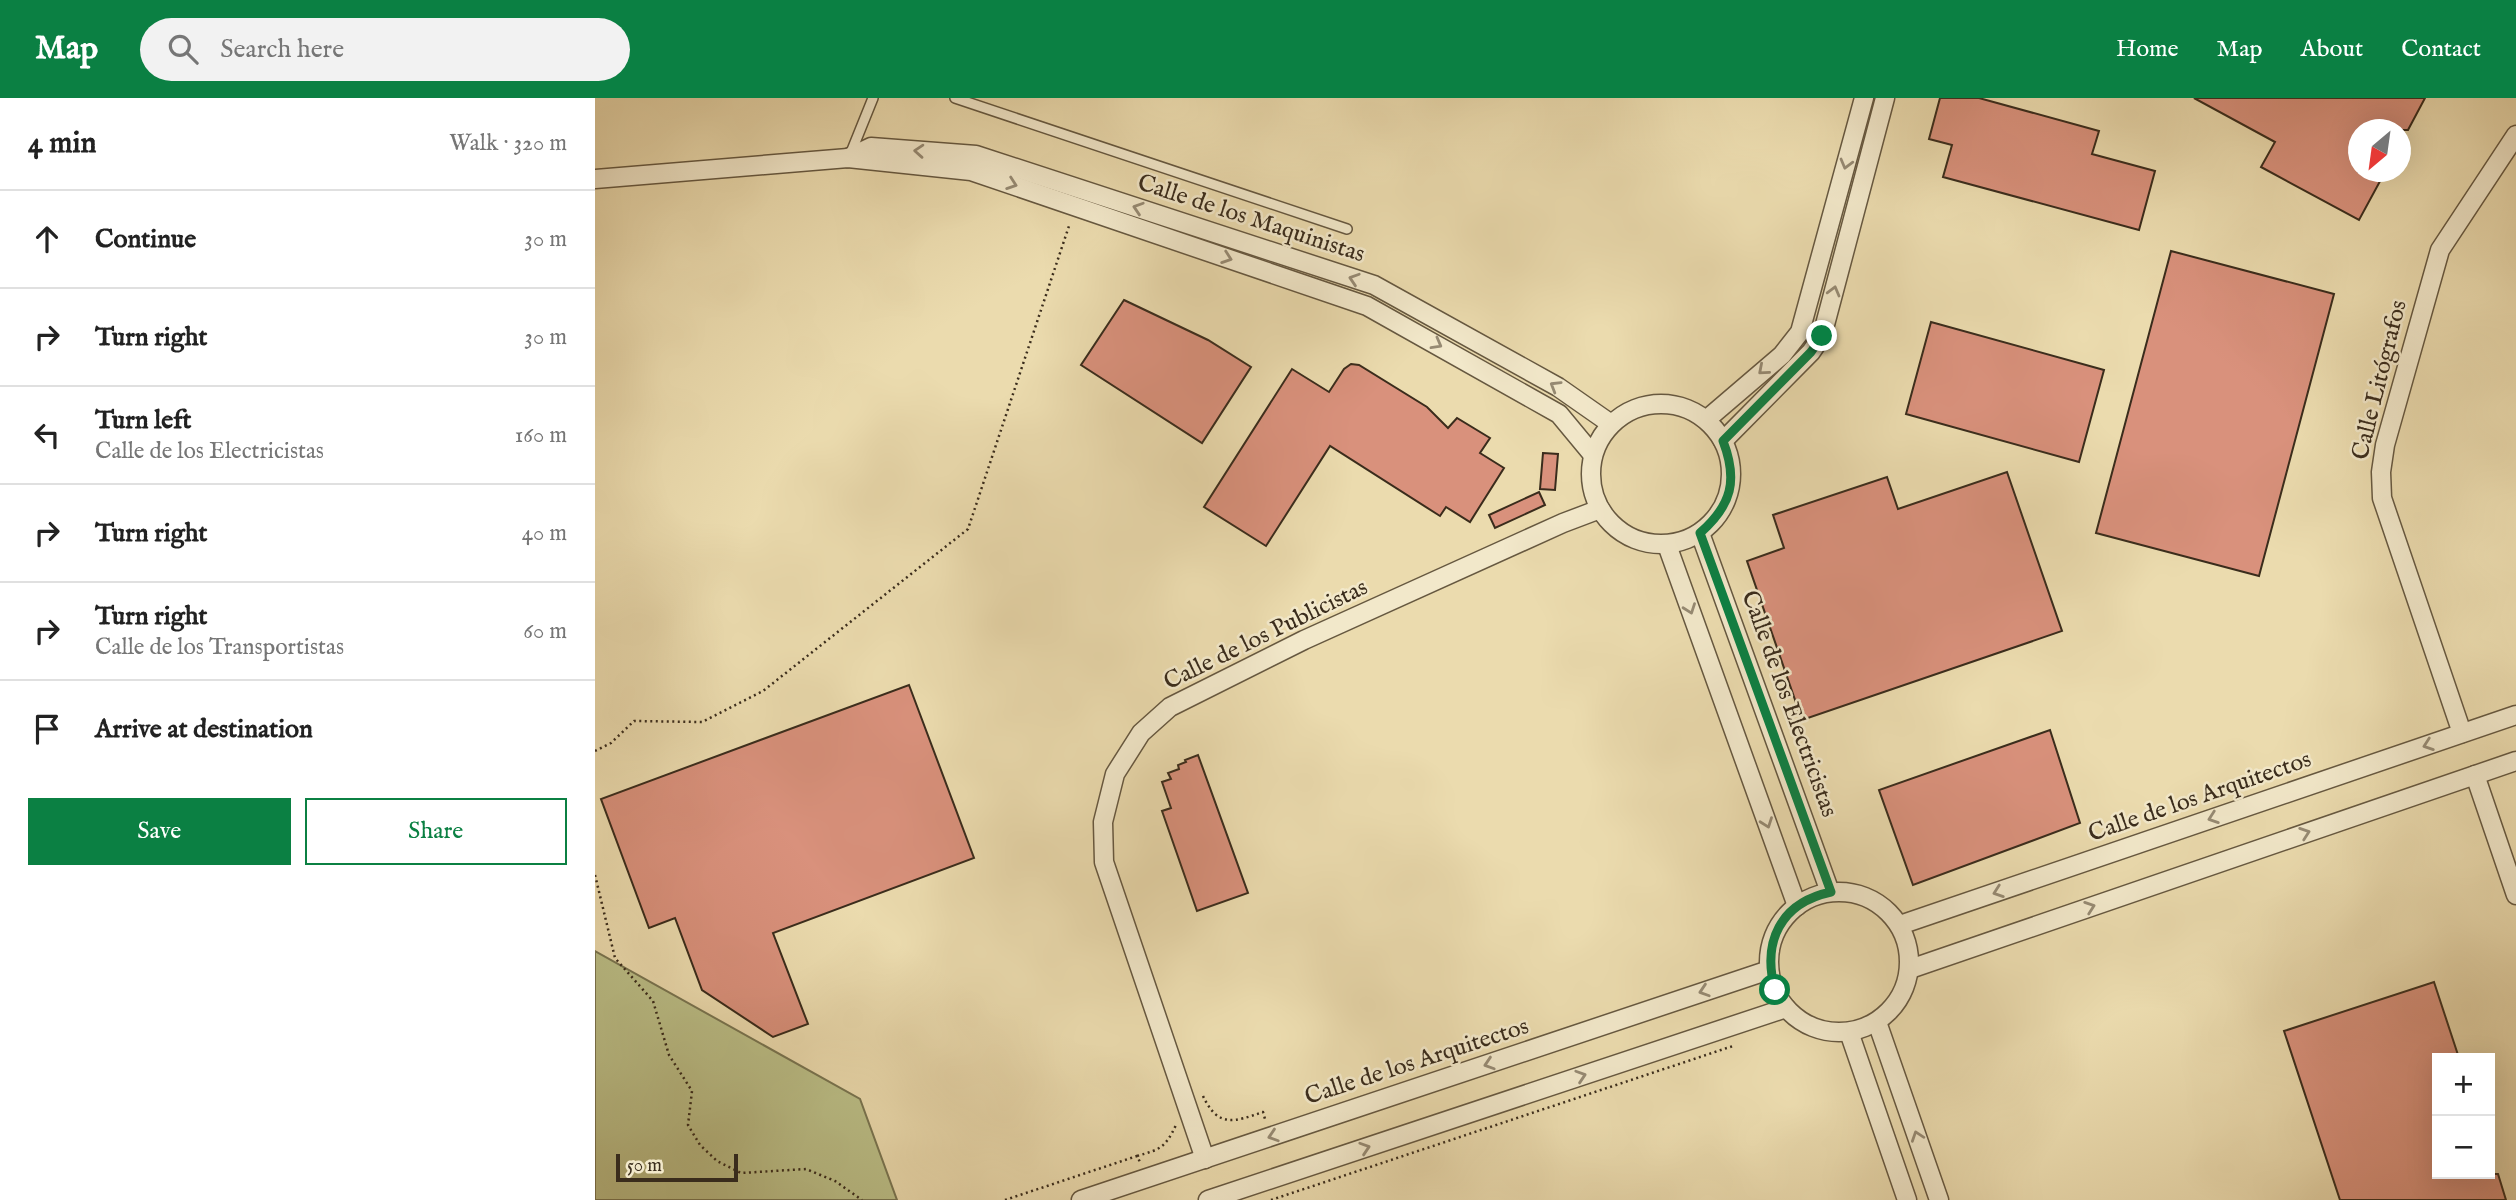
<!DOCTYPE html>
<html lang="en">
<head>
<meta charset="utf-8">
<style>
  body { margin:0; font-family:"IM FELL English",serif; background:#f2f2f2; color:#222 }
  .controls { position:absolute; right:21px; bottom:21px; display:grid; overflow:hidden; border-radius:0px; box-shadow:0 7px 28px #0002 }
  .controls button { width:63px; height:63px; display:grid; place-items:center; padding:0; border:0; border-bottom:2px solid #e0e0e0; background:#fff; color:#222; font:35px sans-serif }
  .compass { position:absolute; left:1753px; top:21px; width:63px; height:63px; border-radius:50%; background:#fff; box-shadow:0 7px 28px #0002; rotate:209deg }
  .scale { position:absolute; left:21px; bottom:18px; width:122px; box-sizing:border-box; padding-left:7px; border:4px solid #3a2c1c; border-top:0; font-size:19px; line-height:24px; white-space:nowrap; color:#3a2c1c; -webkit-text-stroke:5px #f2e8ca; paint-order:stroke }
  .stop { position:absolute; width:21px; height:21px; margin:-16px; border:5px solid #0b8043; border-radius:50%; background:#fff }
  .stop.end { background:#0b8043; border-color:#fff; box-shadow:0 2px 7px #0008 }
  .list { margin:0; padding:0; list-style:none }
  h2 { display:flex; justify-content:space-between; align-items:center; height:91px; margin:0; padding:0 28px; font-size:30px }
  h2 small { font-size:23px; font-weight:400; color:#767676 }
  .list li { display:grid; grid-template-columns:46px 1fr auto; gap:21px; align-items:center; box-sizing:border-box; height:98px; padding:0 28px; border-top:2px solid #e0e0e0 }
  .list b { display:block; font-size:26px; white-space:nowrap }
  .list p { margin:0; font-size:23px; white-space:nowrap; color:#767676 }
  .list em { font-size:23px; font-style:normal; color:#767676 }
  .actions { display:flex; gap:14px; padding:21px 28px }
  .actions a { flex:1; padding:16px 0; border:2px solid #0b8043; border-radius:0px; text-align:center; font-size:24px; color:#0b8043 }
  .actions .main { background:#0b8043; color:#fff }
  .icon { flex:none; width:38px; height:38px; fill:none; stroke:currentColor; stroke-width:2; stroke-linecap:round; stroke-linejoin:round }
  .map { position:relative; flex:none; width:1921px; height:1102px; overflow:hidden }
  header { display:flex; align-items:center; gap:42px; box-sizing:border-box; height:98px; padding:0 35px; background:#0b8043; color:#fff }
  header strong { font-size:33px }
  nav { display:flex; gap:38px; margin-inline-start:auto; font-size:24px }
  .search { width:490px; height:63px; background:#f2f2f2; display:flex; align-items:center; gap:18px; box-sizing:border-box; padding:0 24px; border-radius:38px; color:#767676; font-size:26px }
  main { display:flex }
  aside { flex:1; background:#fff }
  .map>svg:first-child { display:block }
</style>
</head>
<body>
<header>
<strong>Map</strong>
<div class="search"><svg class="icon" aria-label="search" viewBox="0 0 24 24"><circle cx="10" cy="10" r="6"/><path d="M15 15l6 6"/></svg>Search here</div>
<nav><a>Home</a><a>Map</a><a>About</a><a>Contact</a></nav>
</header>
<main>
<aside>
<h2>4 min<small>Walk · 320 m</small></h2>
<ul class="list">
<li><svg class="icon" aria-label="ahead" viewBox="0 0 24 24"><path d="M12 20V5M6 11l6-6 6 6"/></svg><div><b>Continue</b></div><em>30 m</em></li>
<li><svg class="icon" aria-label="right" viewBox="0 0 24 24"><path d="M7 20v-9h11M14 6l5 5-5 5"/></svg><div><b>Turn right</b></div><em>30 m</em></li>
<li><svg class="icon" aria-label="left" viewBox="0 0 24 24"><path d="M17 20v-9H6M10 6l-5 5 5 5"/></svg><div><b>Turn left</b><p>Calle de los Electricistas</p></div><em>160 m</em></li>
<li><svg class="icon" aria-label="right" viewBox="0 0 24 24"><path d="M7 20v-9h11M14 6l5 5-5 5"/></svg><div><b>Turn right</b></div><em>40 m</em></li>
<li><svg class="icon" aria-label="right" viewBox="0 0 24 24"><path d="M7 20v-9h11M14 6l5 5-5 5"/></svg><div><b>Turn right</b><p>Calle de los Transportistas</p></div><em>60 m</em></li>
<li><svg class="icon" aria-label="arrive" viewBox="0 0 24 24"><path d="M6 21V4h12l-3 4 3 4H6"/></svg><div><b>Arrive at destination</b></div></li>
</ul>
<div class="actions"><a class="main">Save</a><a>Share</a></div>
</aside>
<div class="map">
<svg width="1921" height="1102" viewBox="0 0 1921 1102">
  <rect width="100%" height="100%" fill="#ebdbae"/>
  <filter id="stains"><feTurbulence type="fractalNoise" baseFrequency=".00286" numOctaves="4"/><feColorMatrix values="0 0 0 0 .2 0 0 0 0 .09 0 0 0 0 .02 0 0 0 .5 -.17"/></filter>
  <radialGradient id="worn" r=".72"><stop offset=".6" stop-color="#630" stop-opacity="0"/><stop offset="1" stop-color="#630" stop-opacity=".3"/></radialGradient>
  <!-- green -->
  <path fill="#bbbf88" stroke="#7a7652" stroke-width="2" d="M0 853 265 1001 302 1102H0Z"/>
  <!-- building -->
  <g fill="#d9917c" stroke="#3a2c1c" stroke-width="2">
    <path d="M1345 0H1384L1504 33 1497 56 1560 73 1544 132 1348 79 1357 47 1334 41Z"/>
    <path d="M1599 0H1830L1813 32H1763V74H1790L1764 122 1666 69 1680 44Z"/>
    <path d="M1576 153 1739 196 1664 478 1501 435Z"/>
    <path d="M529 202 613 242 656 269 607 345 486 267Z"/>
    <path d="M1336 224 1509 272 1484 364 1311 316Z"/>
    <path d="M756 266 764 267 832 309 853 330 862 320 895 340 885 355 909 370 875 424 851 409 845 418 735 348 671 448 609 409 697 271 734 294 749 271Z"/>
    <path d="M948 355 963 356 960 392 945 391Z"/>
    <path d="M1412 374 1467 533 1207 622 1152 463 1189 450 1178 417 1292 379 1303 411Z"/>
    <path d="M944 394 950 407 900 430 894 417Z"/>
    <path d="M314 587 379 760 178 835 213 926 178 939 107 892 80 820 54 830 6 701Z"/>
    <path d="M1455 632 1485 725 1318 787 1284 692Z"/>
    <path d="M603 657 653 795 602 813 567 713 576 710 567 684 576 681 573 675 584 671 583 667 591 664 590 662Z"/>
    <path d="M1839 884 1864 960H1842V1076H1903L1911 1102H1745L1689 933Z"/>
  </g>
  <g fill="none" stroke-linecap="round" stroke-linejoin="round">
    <!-- service casing -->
    <g stroke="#665840" stroke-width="12">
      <g id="service">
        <path d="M360 0 752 131"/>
        <path d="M255 57 278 0"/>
      </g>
    </g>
    <!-- minor casing -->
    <g stroke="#665840" stroke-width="21">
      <g id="minor">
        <path d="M253 60 276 49 381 57 779 187 963 289 1016 326"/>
        <path d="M0 81 253 60 376 73 772 208 964 316 998 357"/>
        <circle cx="1066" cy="376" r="70"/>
        <path d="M1111 322 1187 257 1205 234 1269 0"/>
        <path d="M1128 343 1216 254 1227 238 1290 0"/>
        <path d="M1105 435 1235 794"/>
        <path d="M1072 447 1202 808"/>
        <path d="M1867 635 1787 400 1786 374 1790 347 1845 152 1921 37"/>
        <path d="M1880 677 1921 797"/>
        <circle cx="1244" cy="864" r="70"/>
        <path d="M1305 827 1921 617"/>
        <path d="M1315 871 1921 663"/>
        <path d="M1282 924 1344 1102"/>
        <path d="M1254 934 1312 1102"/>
        <path d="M610 1061 509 764 508 724 520 676 546 635 575 609 709 542 968 425 1005 411"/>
        <path d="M486 1102 1174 872"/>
        <path d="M613 1102 1191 910"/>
      </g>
    </g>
    <!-- path -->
    <g stroke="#3a2c1c" stroke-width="2.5" stroke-dasharray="2 3.5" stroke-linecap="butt">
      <path d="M0 653 16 645 39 623 107 624 168 593 373 431 475 125"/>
      <path d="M0 777 20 860 58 903 74 957 97 993 93 1027 105 1047 122 1063 146 1075 211 1071 240 1083 267 1102"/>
      <path d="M608 998C623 1030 639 1024 668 1014L670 1021"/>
      <path d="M542 1058C566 1051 570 1050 581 1027"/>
      <path d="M410 1102 542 1058 546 1066"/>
      <path d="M676 1102 1138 948 1137 947"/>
    </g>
    <!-- service -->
    <use href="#service" stroke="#f2e8ca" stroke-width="9"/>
    <!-- minor -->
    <use href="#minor" stroke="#f2e8ca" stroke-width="18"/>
  </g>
  <!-- one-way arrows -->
  <defs><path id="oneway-chevron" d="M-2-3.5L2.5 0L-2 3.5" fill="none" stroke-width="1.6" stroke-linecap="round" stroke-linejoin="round" transform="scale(1.75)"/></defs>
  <g stroke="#968a73">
    <use href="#oneway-chevron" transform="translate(324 53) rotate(-176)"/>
    <use href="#oneway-chevron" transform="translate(1251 66) rotate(105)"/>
    <use href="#oneway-chevron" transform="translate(417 86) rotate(19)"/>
    <use href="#oneway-chevron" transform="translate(543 110) rotate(-162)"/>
    <use href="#oneway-chevron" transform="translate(632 160) rotate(19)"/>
    <use href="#oneway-chevron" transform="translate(759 181) rotate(-162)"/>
    <use href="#oneway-chevron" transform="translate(1239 193) rotate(-75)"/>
    <use href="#oneway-chevron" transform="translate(842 246) rotate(29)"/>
    <use href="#oneway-chevron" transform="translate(1168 272) rotate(139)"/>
    <use href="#oneway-chevron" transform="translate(960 288) rotate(-149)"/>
    <use href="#oneway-chevron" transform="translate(1095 511) rotate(70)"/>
    <use href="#oneway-chevron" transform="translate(1833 647) rotate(161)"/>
    <use href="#oneway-chevron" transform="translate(1618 720) rotate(161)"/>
    <use href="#oneway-chevron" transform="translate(1172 725) rotate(70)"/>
    <use href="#oneway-chevron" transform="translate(1710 735) rotate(-19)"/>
    <use href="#oneway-chevron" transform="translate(1403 794) rotate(161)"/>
    <use href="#oneway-chevron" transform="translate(1495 809) rotate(-19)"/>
    <use href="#oneway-chevron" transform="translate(1109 893) rotate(162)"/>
    <use href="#oneway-chevron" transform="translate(894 966) rotate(162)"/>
    <use href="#oneway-chevron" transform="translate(986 978) rotate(-18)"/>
    <use href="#oneway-chevron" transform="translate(678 1038) rotate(162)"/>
    <use href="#oneway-chevron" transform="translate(1322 1038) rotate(-109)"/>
    <use href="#oneway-chevron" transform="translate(770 1050) rotate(-18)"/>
  </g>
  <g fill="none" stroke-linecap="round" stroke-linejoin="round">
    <!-- route -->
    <path stroke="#0b8043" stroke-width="9" d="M1180 892C1167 844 1185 805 1236 794L1105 435C1137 407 1143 382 1128 343L1216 254 1227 238"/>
  </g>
  <g text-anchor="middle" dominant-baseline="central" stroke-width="5" stroke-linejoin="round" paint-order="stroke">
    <!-- street labels -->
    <g font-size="24" fill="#3a2c1c" stroke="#f2e8ca">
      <text transform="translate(656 121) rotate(18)">Calle de los Maquinistas</text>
      <text transform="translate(1785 282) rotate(-76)">Calle Litógrafos</text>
      <text transform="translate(671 537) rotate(-26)">Calle de los Publicistas</text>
      <text transform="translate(1194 606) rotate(70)">Calle de los Electricistas</text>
      <text transform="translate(1605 699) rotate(-19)">Calle de los Arquitectos</text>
      <text transform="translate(822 964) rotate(-18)">Calle de los Arquitectos</text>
    </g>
  </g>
  <rect width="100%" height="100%" filter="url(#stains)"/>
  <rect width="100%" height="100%" fill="url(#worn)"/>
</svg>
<div class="controls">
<button>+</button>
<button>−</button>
</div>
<svg class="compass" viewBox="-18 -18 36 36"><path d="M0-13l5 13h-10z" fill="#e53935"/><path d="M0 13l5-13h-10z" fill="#767676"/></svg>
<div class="scale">50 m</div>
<div class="stop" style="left:1180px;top:892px"></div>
<div class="stop end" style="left:1227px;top:238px"></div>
</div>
</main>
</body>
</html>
